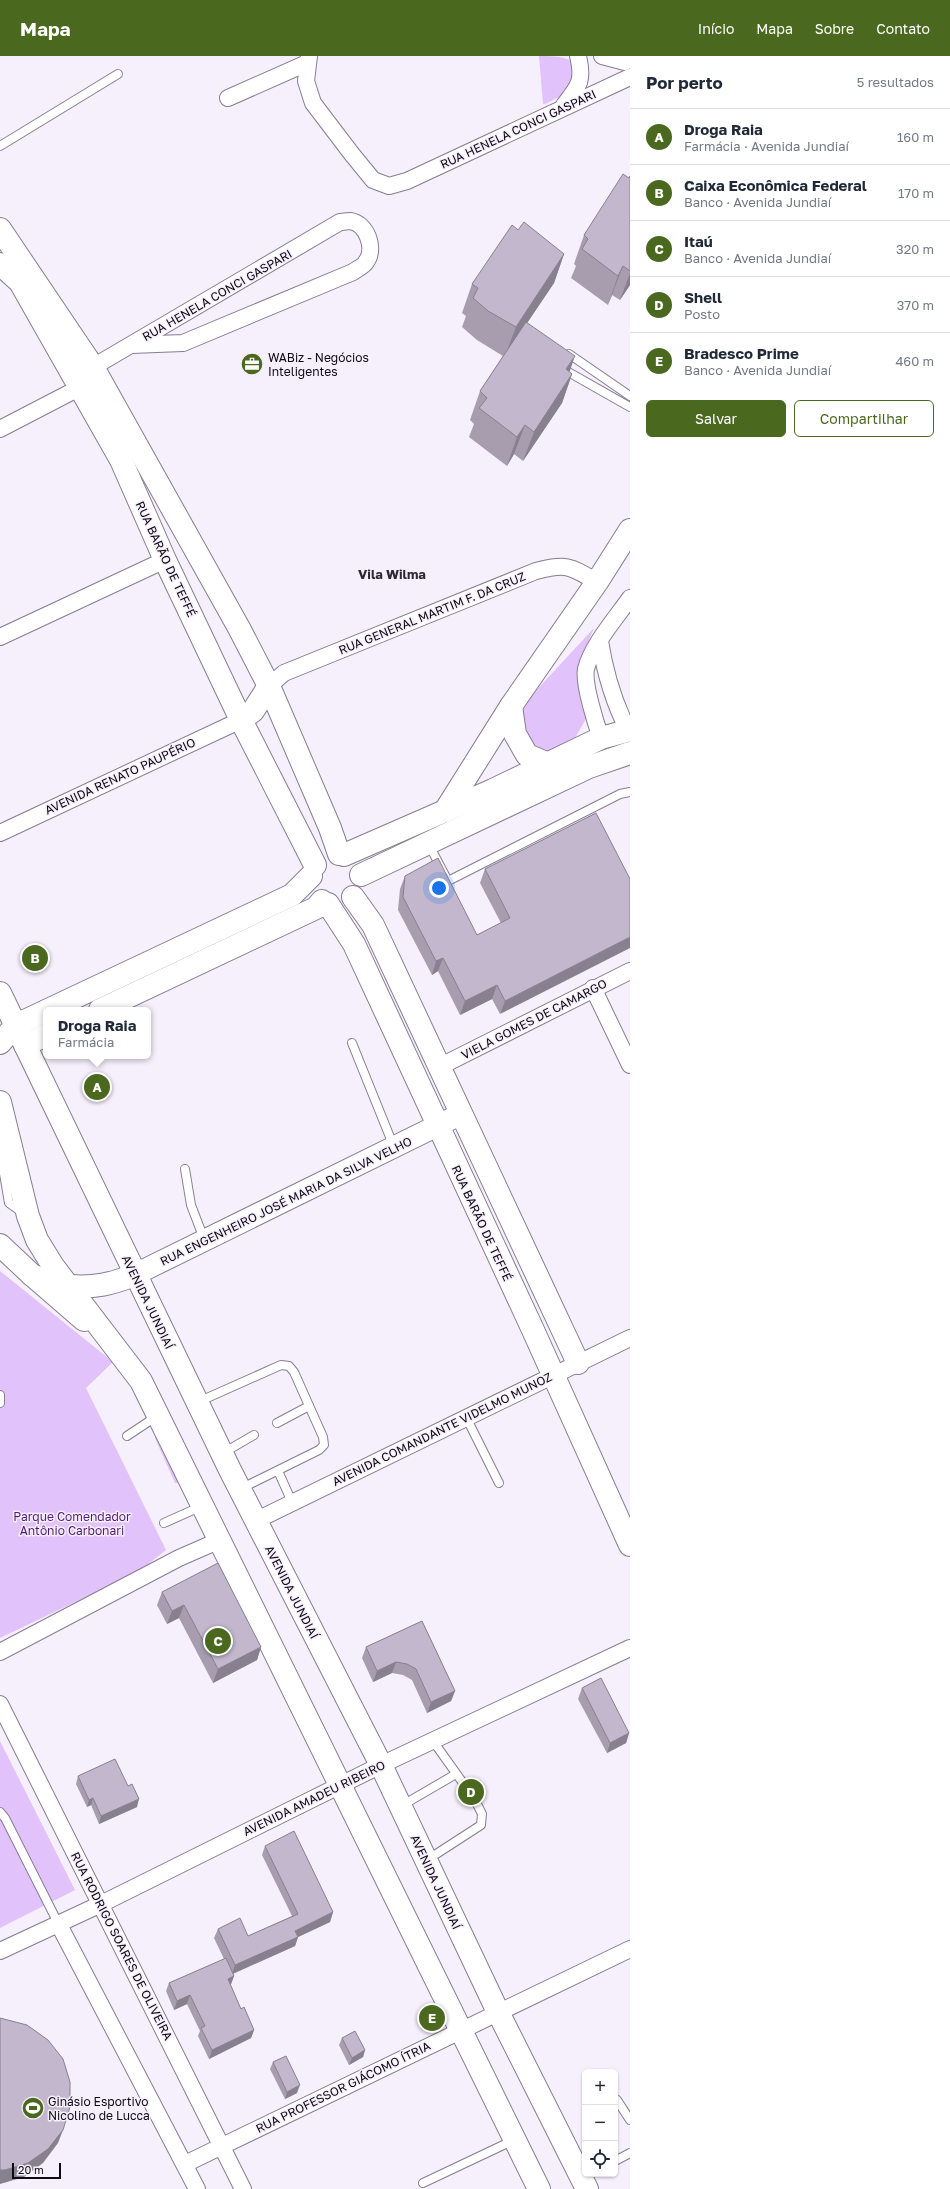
<!DOCTYPE html>
<html lang="pt">
<head>
<meta charset="utf-8">
<style>
  body { margin:0; font-family:"Golos Text",sans-serif; background:#f6f6f7; color:#1f2937 }
  .controls { position:absolute; right:12px; bottom:12px; display:grid; overflow:hidden; border-radius:6px; box-shadow:0 1px 3px #0004 }
  .controls button { width:36px; height:36px; display:grid; place-items:center; padding:0; border:0; border-bottom:1px solid #e0e1e3; background:#fff; color:#1f2937; font:20px sans-serif }
  .scale { position:absolute; left:12px; bottom:10px; width:49px; box-sizing:border-box; padding-left:4px; border:2px solid #0e0a11; border-top:0; font-size:11px; line-height:14px; white-space:nowrap; color:#0e0a11; -webkit-text-stroke:3px #f6effc; paint-order:stroke }
  .you { position:absolute; left:439px; top:832px; width:14px; height:14px; margin:-10px; border:3px solid #fff; border-radius:50%; background:#1a73e8; box-shadow:0 0 0 6px #1a73e833 }
  .badge { display:grid; place-items:center; width:26px; height:26px; border-radius:50%; background:#4a691f; color:#fff; font-size:13px; font-weight:700 }
  .pin { position:absolute; translate:-50% -50%; border:2px solid #fff; box-shadow:0 1px 4px #0006 }
  .popup { position:absolute; left:43px; top:951px; width:108px; height:52px; box-sizing:border-box; display:grid; place-content:center; border-radius:6px; background:#fff; filter:drop-shadow(0 1px 3px #0005); font-size:13px; white-space:nowrap; color:#747a83 }
  .popup b { font-size:15px; color:#1f2937 }
  .popup::after { content:''; position:absolute; left:50%; top:100%; margin-left:-8px; border:8px solid transparent; border-top-color:#fff }
  .list { margin:0; padding:0; list-style:none }
  h2 { display:flex; justify-content:space-between; align-items:center; height:52px; margin:0; padding:0 16px; font-size:17px }
  h2 small { font-size:13px; font-weight:400; color:#747a83 }
  .list li { display:grid; grid-template-columns:26px 1fr auto; gap:12px; align-items:center; box-sizing:border-box; height:56px; padding:0 16px; border-top:1px solid #e0e1e3 }
  .list b { display:block; font-size:15px; white-space:nowrap }
  .list p { margin:0; font-size:13px; white-space:nowrap; color:#747a83 }
  .list em { font-size:13px; font-style:normal; color:#747a83 }
  .actions { display:flex; gap:8px; padding:12px 16px }
  .actions a { flex:1; padding:9px 0; border:1px solid #4a691f; border-radius:6px; text-align:center; font-size:14px; color:#4a691f }
  .actions .main { background:#4a691f; color:#fff }
  .icon { flex:none; width:22px; height:22px; fill:none; stroke:currentColor; stroke-width:2; stroke-linecap:round; stroke-linejoin:round }
  .map { position:relative; flex:none; width:630px; height:2133px; overflow:hidden }
  header { display:flex; align-items:center; gap:24px; box-sizing:border-box; height:56px; padding:0 20px; background:#4a691f; color:#fff }
  header strong { font-size:19px }
  nav { display:flex; gap:22px; margin-inline-start:auto; font-size:14px }
  main { display:flex }
  aside { flex:1; background:#fff }
  .map>svg:first-child { display:block }
</style>
</head>
<body>
<header>
<strong>Mapa</strong>
<nav><a>Início</a><a>Mapa</a><a>Sobre</a><a>Contato</a></nav>
</header>
<main>
<div class="map">
<svg width="630" height="2133" viewBox="0 0 630 2133">
  <rect width="100%" height="100%" fill="#f6effc"/>
  <!-- green -->
  <g fill="#e1c2fa">
    <path d="M539 0C553 0 566 0 576 8L571 35 545 48H543Z"/>
    <path d="M594 572 580 605V639L586 663 572 687 548 697 533 689 517 664 531 640Z"/>
    <path d="M0 1215 113 1306 86 1332 166 1494 138 1516 0 1582Z"/>
    <path d="M156 1376 179 1427H175L155 1382Z"/>
    <path d="M0 1685 75 1834 0 1872Z"/>
  </g>
  <g fill="none" stroke-linecap="round" stroke-linejoin="round">
    <!-- service casing -->
    <g stroke="#877d91" stroke-width="10">
      <g id="service">
        <path d="M0 90 118 18"/>
        <path d="M569 298 630 340"/>
        <path d="M563 313 630 351"/>
        <path d="M428 787 448 825 620 738 630 736"/>
        <path d="M352 987 394 1091"/>
        <path d="M0 1094 9 1147 23 1157"/>
        <path d="M185 1113 191 1149 204 1183"/>
        <path d="M0 1339V1347"/>
        <path d="M198 1346 281 1309 289 1310 294 1316 323 1381 324 1389 319 1394 240 1433"/>
        <path d="M466 1361 499 1427"/>
        <path d="M277 1367 309 1350"/>
        <path d="M127 1380 157 1360"/>
        <path d="M223 1397 254 1379"/>
        <path d="M278 1415 292 1446"/>
        <path d="M164 1467 202 1450"/>
        <path d="M433 1685 463 1727"/>
        <path d="M401 1750 456 1718"/>
        <path d="M0 1756 5 1762 58 1867"/>
        <path d="M427 1804 481 1769 482 1758 476 1746"/>
        <path d="M617 2044 630 2064"/>
        <path d="M615 2105 630 2097"/>
        <path d="M423 2127 514 2084"/>
      </g>
    </g>
    <!-- minor casing -->
    <g stroke="#877d91" stroke-width="18">
      <g id="minor">
        <path d="M309 0 306 25 313 47 351 97 373 124 389 130 407 125 630 21"/>
        <path d="M602 0 625 6"/>
        <path d="M228 42 307 7"/>
        <path d="M564 49C579 30 584 25 578 0"/>
        <path d="M85 316 93 311 340 166C343 166 347 165 350 165 367 167 376 193 366 206 364 210 357 213 353 216L183 287 131 289"/>
        <path d="M0 373 79 332"/>
        <path d="M0 581 165 504"/>
        <path d="M600 585C605 617 613 645 628 674"/>
        <path d="M269 630 284 617 536 515C567 507 570 510 597 526"/>
        <path d="M601 682C596 668 583 627 586 613 592 589 616 562 630 542"/>
        <path d="M0 777 241 664"/>
        <path d="M593 932 630 1009"/>
        <path d="M439 1011 630 915"/>
        <path d="M255 1465 630 1282"/>
        <path d="M0 1596 179 1502 218 1485"/>
        <path d="M0 1648 243 2133"/>
        <path d="M58 1867 197 2133"/>
        <path d="M0 1895 101 1848 381 1709 630 1592"/>
        <path d="M185 2108 630 1893"/>
      </g>
    </g>
    <!-- tertiary casing -->
    <g stroke="#877d91" stroke-width="23">
      <path id="tertiary" d="M134 1219 461 1058"/>
    </g>
    <!-- secondary casing -->
    <g stroke="#877d91" stroke-width="24">
      <g id="secondary">
        <path d="M0 173 93 311 239 572 269 630 330 772 339 798"/>
        <path d="M0 208 20 226 121 404 165 504 241 664 315 809"/>
        <path d="M511 650 515 678 527 699 546 707"/>
        <path d="M241 664 253 655 269 630"/>
        <path d="M445 755 511 650 597 526 630 474"/>
        <path d="M344 799 493 734 601 682 630 674"/>
        <path d="M361 819 589 711 630 697"/>
        <path d="M353 841 373 869 578 1307"/>
        <path d="M328 848 354 888 533 1274 630 1489"/>
        <path d="M48 954 292 839 311 820"/>
        <path d="M100 954 316 852 322 845"/>
        <path d="M0 987 16 969 46 955"/>
        <path d="M25 989 46 979"/>
        <path d="M0 1189 32 1219 50 1227"/>
      </g>
    </g>
    <!-- primary casing -->
    <g stroke="#877d91" stroke-width="24">
      <g id="primary">
        <path d="M0 937 230 1414 381 1709 498 1956 587 2133"/>
        <path d="M0 1046 28 1160 37 1184 53 1210 141 1325 539 2133"/>
        <path d="M32 1219 84 1264"/>
        <path d="M70 1230C94 1232 112 1228 134 1219"/>
      </g>
    </g>
    <!-- service -->
    <use href="#service" stroke="#fff" stroke-width="8"/>
    <!-- minor -->
    <use href="#minor" stroke="#fff" stroke-width="16"/>
    <!-- tertiary -->
    <use href="#tertiary" stroke="#fff" stroke-width="21"/>
    <!-- secondary -->
    <use href="#secondary" stroke="#fff" stroke-width="22"/>
    <!-- primary -->
    <use href="#primary" stroke="#fff" stroke-width="22"/>
  </g>
  <!-- wall -->
  <g fill="#a79daf">
    <path d="M630 120V229L620 244 612 239 608 249 571 222 576 210 574 208 584 179Z"/>
    <path d="M518 174 564 198 554 227 527 267 569 316 572 318 562 347 523 405 514 398 507 410 469 381 474 368 470 364 480 335 503 300 477 284 462 271 466 260 462 257 472 228Z"/>
    <path d="M596 757 500 958 492 943 460 959 438 915 432 919 398 854 400 833 405 820 477 879 501 867 480 827 485 813Z"/>
    <path d="M162 1536 261 1591 257 1604 213 1627 179 1562 167 1568 157 1549Z"/>
    <path d="M422 1565 455 1635 451 1645 427 1657 412 1624 403 1619 392 1617 373 1626 362 1602 366 1591Z"/>
    <path d="M582 1632 629 1677 626 1687 607 1697 578 1643Z"/>
    <path d="M78 1720 137 1751 99 1768 91 1749 87 1751 76 1728Z"/>
    <path d="M265 1790 333 1856 330 1866 298 1881 295 1890 233 1918 234 1920 231 1928 230 1929 241 1953 254 1974 251 1982 209 2003 198 1980 200 1975 187 1948 174 1954 166 1935 169 1927 224 1903 214 1882 218 1873 248 1880 292 1860 262 1799Z"/>
    <path d="M342 1982 365 1994 363 2001 349 2009 339 1989Z"/>
    <path d="M273 2006 297 2037 285 2043 270 2013Z"/>
  </g>
  <!-- shaded-wall -->
  <g fill="#88808f">
    <path d="M564 198 554 227 505 300 516 271Z"/>
    <path d="M623 210 612 239 608 249 618 220Z"/>
    <path d="M630 217V229L620 244Z"/>
    <path d="M575 300 565 329 566 313Z"/>
    <path d="M572 318 562 347 523 405 534 376Z"/>
    <path d="M525 369 514 398 507 410 517 381Z"/>
    <path d="M630 881V892L500 958 505 945Z"/>
    <path d="M443 902 438 915 432 919 436 905Z"/>
    <path d="M497 929 492 943 460 959 465 945Z"/>
    <path d="M184 1549 179 1562 167 1568 172 1555Z"/>
    <path d="M261 1591 257 1604 213 1627 218 1613Z"/>
    <path d="M396 1606 392 1617 373 1626 377 1615Z"/>
    <path d="M455 1635 451 1645 427 1657 431 1646Z"/>
    <path d="M629 1677 626 1687 607 1697 610 1687Z"/>
    <path d="M93 1742 91 1749 87 1751 89 1744Z"/>
    <path d="M139 1743 137 1751 99 1768 101 1760Z"/>
    <path d="M333 1856 330 1866 298 1881 295 1890 232 1918 235 1909 295 1875Z"/>
    <path d="M234 1920 231 1928 225 1931 228 1923Z"/>
    <path d="M190 1939 187 1948 174 1954 177 1945Z"/>
    <path d="M254 1974 251 1982 209 2003 212 1994Z"/>
    <path d="M365 1994 363 2001 349 2009 352 2002Z"/>
    <path d="M300 2029 297 2037 285 2043 287 2036Z"/>
    <path d="M63 2074 58 2087 43 2107 24 2121 0 2128V2114Z"/>
  </g>
  <!-- building -->
  <g fill="#c2b7cc" stroke="#88808f">
    <path d="M623 118 629 122 630 120V215L623 210 618 220 582 193 588 183 584 179Z"/>
    <path d="M524 166 564 198 516 271 488 255 473 242 478 232 472 228 512 169 518 174Z"/>
    <path d="M526 266 575 300 566 313 572 318 534 376 525 369 517 381 479 352 487 342 480 335Z"/>
    <path d="M596 757 630 823V881L505 945 497 929 465 945 443 902 436 905 403 841 405 820 438 802 477 879 510 862 485 813Z"/>
    <path d="M218 1507 261 1591 218 1613 184 1549 172 1555 162 1536Z"/>
    <path d="M422 1565 455 1635 431 1646 416 1613 407 1608 396 1606 377 1615 366 1591Z"/>
    <path d="M601 1622 629 1677 610 1687 582 1632Z"/>
    <path d="M115 1703 128 1730 132 1728 139 1743 101 1760 93 1742 89 1744 78 1720Z"/>
    <path d="M294 1775 333 1856 295 1875 298 1881 235 1909 218 1873 240 1862 248 1880 298 1858 265 1790Z"/>
    <path d="M226 1902 234 1920 228 1923 241 1953 244 1951 254 1974 212 1994 201 1972 205 1970 190 1939 177 1945 169 1927Z"/>
    <path d="M0 1962 27 1969 48 1984 63 2003 70 2026V2051L63 2074 48 2093 28 2107 5 2114H0Z"/>
    <path d="M355 1975 365 1994 352 2002 342 1982Z"/>
    <path d="M286 2000 300 2029 287 2036 273 2006Z"/>
  </g>
  <!-- icons -->
  <defs>
    <g id="office-disc" transform="scale(1.15)"><circle r="9.5" fill="#4a691f" stroke="#f6effc"/><path d="M-6-3h4V-5.5h4V-3h4V5H-6ZM-1-4.5V-3h2v-1.5ZM-6 0V1H6V0Z" fill="#fff"/></g>
    <g id="stadium-disc" transform="scale(1.15)"><circle r="9.5" fill="#4a691f" stroke="#f6effc"/><path d="M0-5a6.5 5 0 1 0 0 10a6.5 5 0 1 0 0-10ZM-3.5-1.8h7v3.6h-7Z" fill="#fff"/></g>
  </defs>
  <g fill-rule="evenodd">
    <use href="#office-disc" x="252" y="308"/>
    <use href="#stadium-disc" x="33" y="2052"/>
  </g>
  <g text-anchor="middle" dominant-baseline="central" stroke-width="3" stroke-linejoin="round" paint-order="stroke">
    <!-- street labels -->
    <g font-size="12" fill="#0e0a11" stroke="#f6effc">
      <text transform="translate(518 73) rotate(-25)">RUA HENELA CONCI GASPARI</text>
      <text transform="translate(217 239) rotate(-30)">RUA HENELA CONCI GASPARI</text>
      <text transform="translate(166 503) rotate(65)">RUA BARÃO DE TEFFÉ</text>
      <text transform="translate(432 557) rotate(-22)">RUA GENERAL MARTIM F. DA CRUZ</text>
      <text transform="translate(120 720) rotate(-25)">AVENIDA RENATO PAUPÉRIO</text>
      <text transform="translate(534 963) rotate(-27)">VIELA GOMES DE CAMARGO</text>
      <text transform="translate(286 1145) rotate(-26)">RUA ENGENHEIRO JOSÉ MARIA DA SILVA VELHO</text>
      <text transform="translate(482 1167) rotate(65)">RUA BARÃO DE TEFFÉ</text>
      <text transform="translate(148 1246) rotate(64)">AVENIDA JUNDIAÍ</text>
      <text transform="translate(442 1373) rotate(-26)">AVENIDA COMANDANTE VIDELMO MUNOZ</text>
      <text transform="translate(292 1536) rotate(63)">AVENIDA JUNDIAÍ</text>
      <text transform="translate(314 1742) rotate(-26)">AVENIDA AMADEU RIBEIRO</text>
      <text transform="translate(436 1826) rotate(65)">AVENIDA JUNDIAÍ</text>
      <text transform="translate(122 1890) rotate(63)">RUA RODRIGO SOARES DE OLIVEIRA</text>
      <text transform="translate(343 2031) rotate(-26)">RUA PROFESSOR GIÁCOMO ÍTRIA</text>
    </g>
    <!-- poi labels -->
    <g font-size="12" fill="#0e0a11" stroke="#f6effc" text-anchor="start">
      <text x="268" y="301">WABiz - Negócios<tspan x="268" dy="14">Inteligentes</tspan></text>
      <text x="48" y="2045">Ginásio Esportivo<tspan x="48" dy="14">Nicolino de Lucca</tspan></text>
    </g>
    <!-- park labels -->
    <g font-size="12" fill="#531c74" stroke="#f6effc">
      <text x="72" y="1460">Parque Comendador<tspan x="72" dy="14">Antônio Carbonari</tspan></text>
    </g>
    <!-- neighbourhood labels -->
    <g font-size="13" font-weight="bold" fill="#2e2535" stroke="#f6effc">
      <text x="392" y="518">Vila Wilma</text>
    </g>
  </g>
</svg>
<div class="controls">
<button>+</button>
<button>−</button>
<button><svg class="icon" aria-label="locate" viewBox="0 0 24 24"><circle cx="12" cy="12" r="6"/><path d="M12 2v4M12 18v4M2 12h4M18 12h4"/></svg></button>
</div>
<div class="scale">20 m</div>
<div class="you"></div>
<div class="pin badge" style="left:97px;top:1031px">A</div>
<div class="popup"><b>Droga Raia</b>Farmácia</div>
<div class="pin badge" style="left:35px;top:902px">B</div>
<div class="pin badge" style="left:218px;top:1585px">C</div>
<div class="pin badge" style="left:471px;top:1736px">D</div>
<div class="pin badge" style="left:432px;top:1962px">E</div>
</div>
<aside>
<h2>Por perto<small>5 resultados</small></h2>
<ul class="list">
<li><span class="badge">A</span><div><b>Droga Raia</b><p>Farmácia · Avenida Jundiaí</p></div><em>160 m</em></li>
<li><span class="badge">B</span><div><b>Caixa Econômica Federal</b><p>Banco · Avenida Jundiaí</p></div><em>170 m</em></li>
<li><span class="badge">C</span><div><b>Itaú</b><p>Banco · Avenida Jundiaí</p></div><em>320 m</em></li>
<li><span class="badge">D</span><div><b>Shell</b><p>Posto</p></div><em>370 m</em></li>
<li><span class="badge">E</span><div><b>Bradesco Prime</b><p>Banco · Avenida Jundiaí</p></div><em>460 m</em></li>
</ul>
<div class="actions"><a class="main">Salvar</a><a>Compartilhar</a></div>
</aside>
</main>
</body>
</html>
